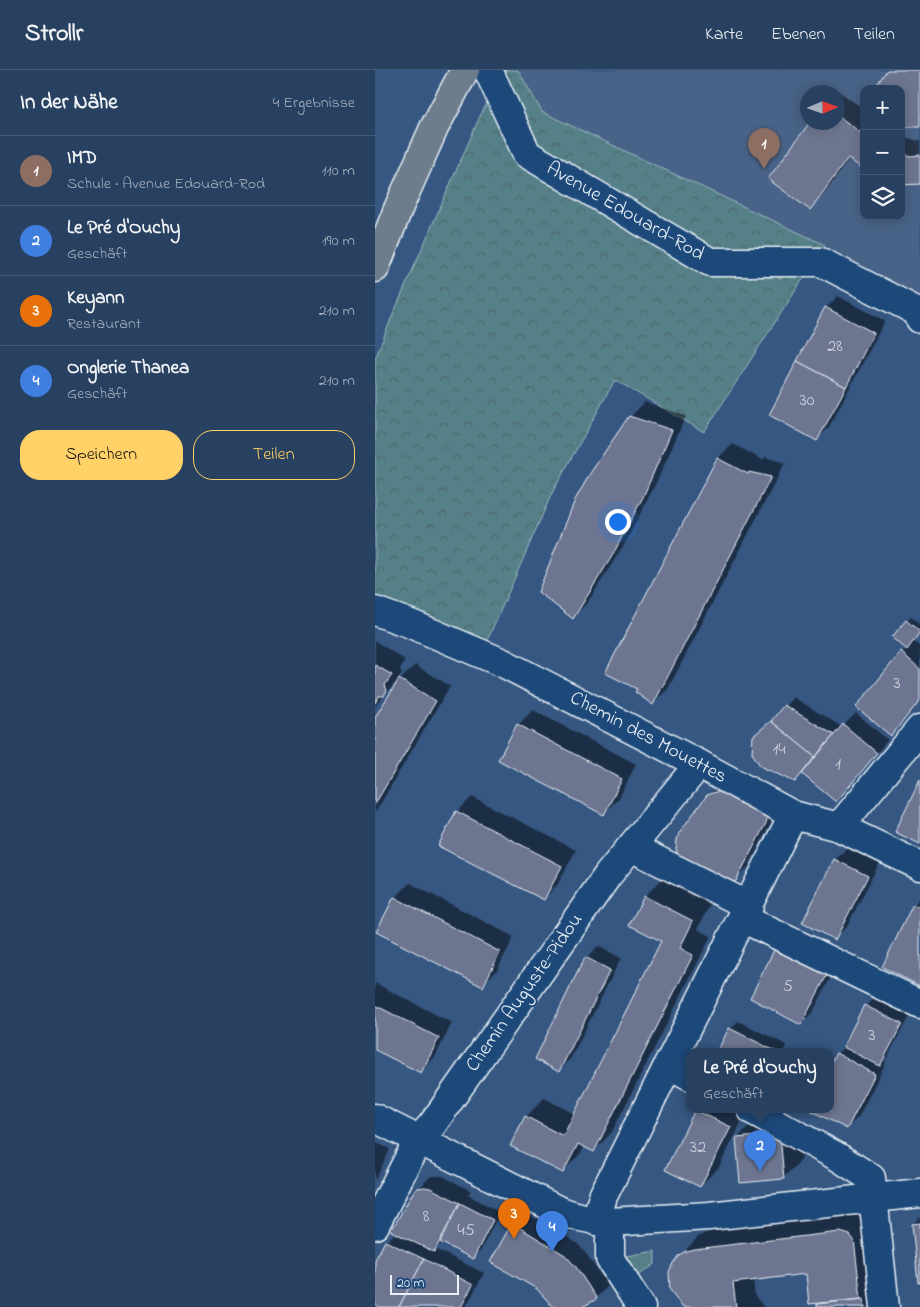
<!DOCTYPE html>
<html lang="de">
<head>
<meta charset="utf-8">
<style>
  body { margin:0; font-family:"Indie Flower",sans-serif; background:#344c6a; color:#f1f3f6 }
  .controls { position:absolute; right:15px; top:15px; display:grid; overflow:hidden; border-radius:10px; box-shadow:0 2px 12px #0003 }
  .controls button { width:45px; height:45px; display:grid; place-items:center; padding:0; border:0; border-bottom:1px solid #445a76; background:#284161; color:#f1f3f6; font:25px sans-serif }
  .compass { position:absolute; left:425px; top:15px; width:45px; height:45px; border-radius:50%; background:#284161; box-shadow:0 2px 12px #0003; rotate:88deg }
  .scale { position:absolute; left:15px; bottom:12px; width:69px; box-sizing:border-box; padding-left:5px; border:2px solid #e8f1f8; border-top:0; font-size:14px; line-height:18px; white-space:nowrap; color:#e8f1f8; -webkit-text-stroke:4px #1f4a7a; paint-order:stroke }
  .you { position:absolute; left:242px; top:451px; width:18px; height:18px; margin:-12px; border:4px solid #fff; border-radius:50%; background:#1a73e8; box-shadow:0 0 0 8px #1a73e833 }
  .badge { display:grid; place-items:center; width:32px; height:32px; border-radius:50%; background:#ffd166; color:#fff; font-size:16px; font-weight:700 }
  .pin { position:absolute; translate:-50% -41px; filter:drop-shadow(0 1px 2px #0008) }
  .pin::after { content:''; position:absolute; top:26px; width:18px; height:15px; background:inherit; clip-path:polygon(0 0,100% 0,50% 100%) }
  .popup { position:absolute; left:311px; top:978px; width:148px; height:65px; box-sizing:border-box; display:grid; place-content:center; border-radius:10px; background:#284161; filter:drop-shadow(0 1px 4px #0005); font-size:16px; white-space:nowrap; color:#a5afbd }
  .popup b { font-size:19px; color:#f1f3f6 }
  .popup::after { content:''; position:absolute; left:50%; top:100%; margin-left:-10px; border:10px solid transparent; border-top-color:#284161 }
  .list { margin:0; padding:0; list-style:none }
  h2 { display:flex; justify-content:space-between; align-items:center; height:65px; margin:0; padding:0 20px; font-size:21px }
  h2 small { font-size:16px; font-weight:400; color:#a5afbd }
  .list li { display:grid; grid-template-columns:32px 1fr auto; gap:15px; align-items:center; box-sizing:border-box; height:70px; padding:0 20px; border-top:1px solid #445a76 }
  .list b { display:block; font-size:19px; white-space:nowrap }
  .list p { margin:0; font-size:16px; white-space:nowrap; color:#a5afbd }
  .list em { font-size:16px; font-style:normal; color:#a5afbd }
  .actions { display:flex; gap:10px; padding:15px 20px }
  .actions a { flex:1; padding:11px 0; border:1px solid #ffd166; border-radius:20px; text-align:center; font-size:18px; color:#ffd166 }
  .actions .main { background:#ffd166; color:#111 }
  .icon { flex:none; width:28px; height:28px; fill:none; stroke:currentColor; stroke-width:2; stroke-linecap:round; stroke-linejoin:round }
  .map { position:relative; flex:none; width:545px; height:1237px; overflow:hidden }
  header { display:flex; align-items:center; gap:30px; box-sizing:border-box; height:70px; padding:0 25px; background:#284161; border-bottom:1px solid #445a76 }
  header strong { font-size:24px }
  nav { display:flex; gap:28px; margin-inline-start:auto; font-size:18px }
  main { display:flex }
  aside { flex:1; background:#284161 }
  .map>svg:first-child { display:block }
</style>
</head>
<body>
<header>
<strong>Strollr</strong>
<nav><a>Karte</a><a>Ebenen</a><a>Teilen</a></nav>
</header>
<main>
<aside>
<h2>In der Nähe<small>4 Ergebnisse</small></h2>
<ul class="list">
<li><span class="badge" style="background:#8d6e63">1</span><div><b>IMD</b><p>Schule · Avenue Edouard-Rod</p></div><em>110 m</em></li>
<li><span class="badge" style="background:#3f7fe0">2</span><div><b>Le Pré d'Ouchy</b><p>Geschäft</p></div><em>190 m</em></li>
<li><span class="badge" style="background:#e8710a">3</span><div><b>Keyann</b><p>Restaurant</p></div><em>210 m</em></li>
<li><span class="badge" style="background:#3f7fe0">4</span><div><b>Onglerie Thanea</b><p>Geschäft</p></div><em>210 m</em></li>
</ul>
<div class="actions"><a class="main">Speichern</a><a>Teilen</a></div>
</aside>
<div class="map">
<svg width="545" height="1237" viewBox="0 0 545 1237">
  <defs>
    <pattern id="park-crowns" width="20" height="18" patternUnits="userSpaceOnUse" patternTransform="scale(1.25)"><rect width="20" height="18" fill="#548087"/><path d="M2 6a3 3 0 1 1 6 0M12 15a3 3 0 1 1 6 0" fill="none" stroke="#4e676c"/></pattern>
  </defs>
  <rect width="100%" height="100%" fill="#365781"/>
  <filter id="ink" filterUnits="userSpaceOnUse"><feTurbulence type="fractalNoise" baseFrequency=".02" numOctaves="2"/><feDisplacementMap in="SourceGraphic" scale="10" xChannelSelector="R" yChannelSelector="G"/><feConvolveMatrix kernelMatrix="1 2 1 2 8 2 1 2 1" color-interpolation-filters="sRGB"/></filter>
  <g filter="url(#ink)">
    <!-- built -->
    <path fill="#496388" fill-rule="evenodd" d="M143 0H545V228L450 175 166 42ZM489 19H526V146H489ZM432 22H462V52H432Z"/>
    <!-- grass -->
    <path fill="#548087" stroke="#9eb8c0" d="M280 1181V1194L260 1208 246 1187Z"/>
    <!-- park -->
    <path fill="url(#park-crowns)" stroke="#9eb8c0" d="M131 0H143L167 42 450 175 329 362 240 310 177 423 102 594 0 555V289L16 249 106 44Z"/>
    <!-- shadow -->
    <g fill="#0007">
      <path d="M463 21 489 39V97L475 88 450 123 435 138 462 52 461 22Z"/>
      <path d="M526 65 533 68 545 71V113H526Z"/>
      <path d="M463 226 510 251 454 357 442 369 451 238Z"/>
      <path d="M270 332 311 346 282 411 252 470 213 532 198 547 255 347Z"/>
      <path d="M358 374 388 390 390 387 410 393 293 619 278 633 264 618 232 602 343 388Z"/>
      <path d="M536 547 545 555V563L538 571 545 577V631L516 664 527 583 532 578V551Z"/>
      <path d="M0 571 30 590 25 599 27 604 23 610 0 636Z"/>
      <path d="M40 595 75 616 0 743V649L25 610Z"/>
      <path d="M418 627 467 657 481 643 513 670 461 730 428 702 420 710 400 648Z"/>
      <path d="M158 640 261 694 244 728 229 743 143 655Z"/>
      <path d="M345 713 404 737 373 797 361 809 333 726Z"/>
      <path d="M97 727 201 780 183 814 169 829 82 742Z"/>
      <path d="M472 778 504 794 472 856 460 868V790Z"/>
      <path d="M288 808 336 832 323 859 336 866 237 1062 219 1081 210 1076 206 1083 188 1101 151 1047 169 1028 200 1044 288 871 256 854 270 826Z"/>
      <path d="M35 813 139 867 122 900 107 915 20 828Z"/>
      <path d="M545 828V915L539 835Z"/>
      <path d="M223 876 246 888 196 988 184 1000 212 888Z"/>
      <path d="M401 879 463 893 438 942 426 953Z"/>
      <path d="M0 913 77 953 60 987 45 1002 0 979Z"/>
      <path d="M499 928 534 946 513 986 509 991 511 992 484 1046 472 1058 438 1040H455V993L457 994 462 984 470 976 491 936Z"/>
      <path d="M363 951 412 975 408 982H343L355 959Z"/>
      <path d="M322 1040H373L344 1097 325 1116 292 1099Z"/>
      <path d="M423 1045 427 1089 408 1108 362 1068 381 1050Z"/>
      <path d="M0 1072 15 1079 0 1111Z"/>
      <path d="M56 1106H68L96 1121 93 1125 125 1142 106 1180 98 1188 67 1172 60 1179 109 1203 91 1237H0V1193L11 1172 21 1162 44 1118Z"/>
      <path d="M150 1142 202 1173 212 1185 233 1216 221 1228 138 1154Z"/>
      <path d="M485 1144 493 1146 503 1237H444L443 1234 446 1232 432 1203 378 1209 380 1226 389 1237H310L305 1186 324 1166 339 1160Z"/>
      <path d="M545 1147V1217L538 1154Z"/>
    </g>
    <!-- building -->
    <g fill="#6d7590" stroke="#e8f1f8">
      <path d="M512 0H545V57H526V19H499Z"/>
      <path d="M462 45 489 65V100L473 88 435 140 393 109 435 52H462Z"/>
      <path d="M526 84 536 86 545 85V114L526 115Z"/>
      <path d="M450 237 499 263 471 317 422 291Z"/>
      <path d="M422 291 471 317 442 371 394 345Z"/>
      <path d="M254 346 297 360 268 427 237 486 198 549 163 522 200 430 216 402Z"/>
      <path d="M342 388 373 404 374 402 396 407 278 635 260 622 262 619 230 603Z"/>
      <path d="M531 550 545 562 532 580 517 567Z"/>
      <path d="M526 582 545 599V630L516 666 481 637Z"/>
      <path d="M0 595 17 605 10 615 12 620 9 626H4L0 633Z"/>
      <path d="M24 609 61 631 0 734V647Z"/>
      <path d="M409 635 459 665 440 687 396 651Z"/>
      <path d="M396 651 440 687 420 712 389 698 384 694 377 683 378 666Z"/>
      <path d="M142 654 247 709 229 745 123 690Z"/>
      <path d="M468 654 502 683 461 732 427 704Z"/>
      <path d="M545 710V774L520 762Z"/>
      <path d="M340 722H347L393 746 391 753 361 811 356 813 303 786 301 779 302 770 304 763 332 725Z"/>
      <path d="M81 741 187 796 169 830 63 776Z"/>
      <path d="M459 789 493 806 460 870 427 853Z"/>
      <path d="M269 826 318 851 305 878 318 885 219 1082 203 1074 188 1103 135 1076 150 1046 188 1066 286 871 254 855Z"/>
      <path d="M19 827 125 882 108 917 1 862Z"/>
      <path d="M538 834 545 838V916L507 897Z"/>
      <path d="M400 878 452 905 426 955 375 928Z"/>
      <path d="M210 887 235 900 184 1002 160 989Z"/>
      <path d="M0 935 64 968 46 1003 0 980Z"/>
      <path d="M489 935 527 954 505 996 468 977Z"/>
      <path d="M354 958 402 982H342Z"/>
      <path d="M461 983 500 1004 472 1059 435 1040H455V994Z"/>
      <path d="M320 1040 356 1057 325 1117 290 1100Z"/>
      <path d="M405 1064 409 1109 365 1113 361 1068Z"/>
      <path d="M49 1117 55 1118 85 1133 59 1182 16 1161 39 1121 43 1118Z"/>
      <path d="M85 1133 118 1150 98 1189 65 1172Z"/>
      <path d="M137 1153 190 1185 201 1197 222 1229 207 1237H178L162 1219 115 1192Z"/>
      <path d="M545 1153V1213H543L537 1154Z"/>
      <path d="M465 1162 475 1165 479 1170 486 1229 434 1234 431 1204 358 1213 361 1237H308L295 1220 294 1202 298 1193 304 1185 311 1181 319 1179Z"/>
      <path d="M10 1171 49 1189 24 1237H4L0 1234V1190Z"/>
      <path d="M49 1189 98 1215 86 1237H24Z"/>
      <path d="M489 1229 490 1237H442V1234Z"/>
    </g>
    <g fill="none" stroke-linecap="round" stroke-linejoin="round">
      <!-- minor casing -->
      <g stroke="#e8f1f8" stroke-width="31">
        <g id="minor">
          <path d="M113 0 152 84 335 192H446L543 242 545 249"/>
          <path d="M0 541 36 554 128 593 324 694 418 745 464 757 545 796"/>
          <path d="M464 757 545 659"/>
          <path d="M256 777 374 836"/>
          <path d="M367 848 545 934"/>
          <path d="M293 994 315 1006"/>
          <path d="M377 1040 463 1087 496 1108 510 1237"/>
          <path d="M0 1048 183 1140C200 1147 216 1150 235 1152L334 1146 545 1123"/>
          <path d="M221 1151 228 1126 418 745"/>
          <path d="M235 1152V1189L266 1237"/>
          <path d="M0 1155 43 1070 57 1055 233 805 324 694"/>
        </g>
      </g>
      <!-- major casing -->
      <g stroke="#e8f1f8" stroke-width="31">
        <path id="major" d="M0 198 23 139 59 58 90 0"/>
      </g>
      <!-- minor -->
      <use href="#minor" stroke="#1f4a7a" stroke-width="28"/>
      <!-- major -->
      <use href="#major" stroke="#6d7d8c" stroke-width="28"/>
    </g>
  </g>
  <g text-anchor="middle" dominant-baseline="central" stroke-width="4" stroke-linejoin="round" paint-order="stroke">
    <!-- number labels -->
    <g font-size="18" fill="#c9d2de">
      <text x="460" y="277">28</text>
      <text x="432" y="331">30</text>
      <text x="522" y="614">3</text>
      <text x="404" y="680">14</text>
      <text x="463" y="695">1</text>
      <text x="413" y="917">5</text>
      <text x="497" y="966">3</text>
      <text x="323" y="1078">32</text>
      <text x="51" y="1147">8</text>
      <text x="91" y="1161">45</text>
    </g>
    <!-- street labels -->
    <g font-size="20" fill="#e8f1f8" stroke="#1f4a7a">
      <text transform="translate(250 142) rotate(30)">Avenue Edouard-Rod</text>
      <text transform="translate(273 668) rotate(28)">Chemin des Mouettes</text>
      <text transform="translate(150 923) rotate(-55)">Chemin Auguste-Pidou</text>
    </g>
  </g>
</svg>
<div class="controls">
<button>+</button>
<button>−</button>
<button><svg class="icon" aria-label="layers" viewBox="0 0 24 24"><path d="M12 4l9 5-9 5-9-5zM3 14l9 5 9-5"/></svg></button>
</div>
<svg class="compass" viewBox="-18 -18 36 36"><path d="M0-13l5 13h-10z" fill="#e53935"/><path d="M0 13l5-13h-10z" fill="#a5afbd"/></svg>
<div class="scale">20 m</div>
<div class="you"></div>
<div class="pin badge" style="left:389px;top:99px;background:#8d6e63">1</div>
<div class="pin badge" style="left:385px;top:1101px;background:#3f7fe0">2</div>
<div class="popup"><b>Le Pré d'Ouchy</b>Geschäft</div>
<div class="pin badge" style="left:139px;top:1169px;background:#e8710a">3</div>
<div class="pin badge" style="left:177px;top:1182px;background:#3f7fe0">4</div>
</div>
</main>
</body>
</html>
